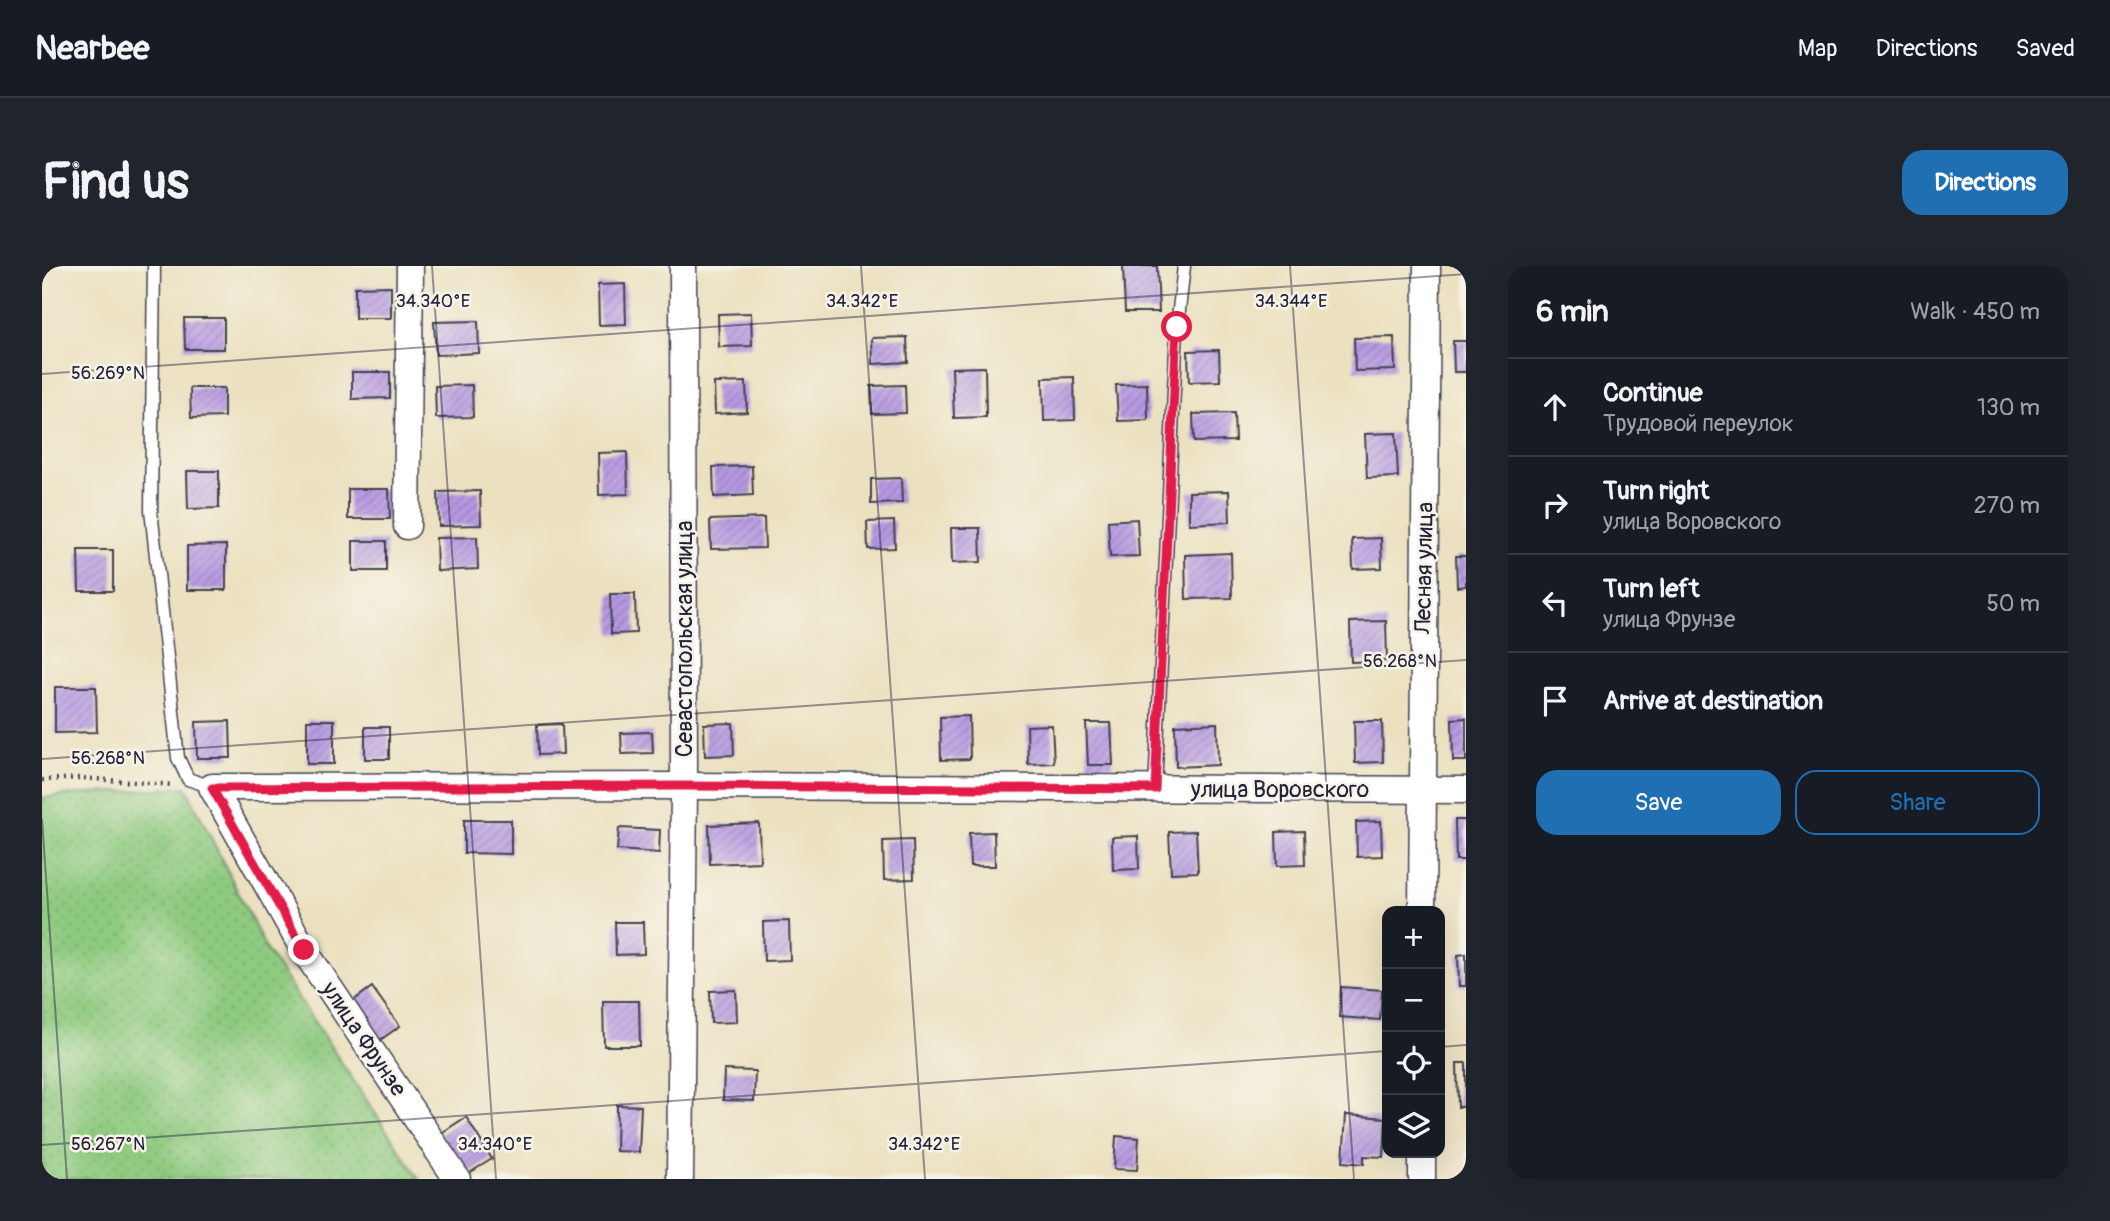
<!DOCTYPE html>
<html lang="en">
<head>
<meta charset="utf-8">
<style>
  body { margin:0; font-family:Pangolin,sans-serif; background:#20242c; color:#f1f3f6 }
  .controls { position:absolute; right:21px; bottom:21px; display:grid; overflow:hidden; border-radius:14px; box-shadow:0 7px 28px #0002 }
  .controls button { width:63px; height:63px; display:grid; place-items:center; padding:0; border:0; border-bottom:2px solid #363941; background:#171b24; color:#f1f3f6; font:35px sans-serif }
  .stop { position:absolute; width:21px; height:21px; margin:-16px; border:5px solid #e11d48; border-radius:50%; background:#fff }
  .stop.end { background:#e11d48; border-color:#fff; box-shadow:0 2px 7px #0008 }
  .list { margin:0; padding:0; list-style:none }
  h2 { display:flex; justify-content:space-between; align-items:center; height:91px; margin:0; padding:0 28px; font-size:30px }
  h2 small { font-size:23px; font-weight:400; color:#9ea1a6 }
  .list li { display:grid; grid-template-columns:46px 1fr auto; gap:21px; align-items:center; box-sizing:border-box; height:98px; padding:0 28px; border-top:2px solid #363941 }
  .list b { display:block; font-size:26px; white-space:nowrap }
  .list p { margin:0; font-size:23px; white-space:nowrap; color:#9ea1a6 }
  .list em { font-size:23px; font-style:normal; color:#9ea1a6 }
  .actions { display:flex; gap:14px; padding:21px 28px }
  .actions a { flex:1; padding:16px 0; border:2px solid #1f6fb2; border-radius:21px; text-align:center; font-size:24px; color:#1f6fb2 }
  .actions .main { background:#1f6fb2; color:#fff }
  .icon { flex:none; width:38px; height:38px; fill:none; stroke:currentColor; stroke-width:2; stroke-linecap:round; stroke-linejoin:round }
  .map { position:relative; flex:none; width:1424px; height:913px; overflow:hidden; border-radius:21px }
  header { display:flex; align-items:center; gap:42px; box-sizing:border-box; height:98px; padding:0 35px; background:#171b24; border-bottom:2px solid #363941 }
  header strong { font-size:33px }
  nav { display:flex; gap:38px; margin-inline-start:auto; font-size:24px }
  .intro { display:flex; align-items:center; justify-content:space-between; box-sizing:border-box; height:168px; padding:0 42px }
  h1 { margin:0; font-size:49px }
  .button { padding:18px 32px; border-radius:21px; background:#1f6fb2; color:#fff; font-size:24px; font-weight:700 }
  main { display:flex; gap:42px; padding:0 42px }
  aside { flex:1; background:#171b24; border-radius:21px; box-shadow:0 7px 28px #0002 }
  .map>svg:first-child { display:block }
</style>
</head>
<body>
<header>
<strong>Nearbee</strong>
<nav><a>Map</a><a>Directions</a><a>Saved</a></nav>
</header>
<div class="intro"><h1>Find us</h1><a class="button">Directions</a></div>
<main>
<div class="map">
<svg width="1424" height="913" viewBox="0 0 1424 913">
  <defs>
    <pattern id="grass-dots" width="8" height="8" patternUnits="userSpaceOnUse" patternTransform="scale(1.75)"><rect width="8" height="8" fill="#8eca7f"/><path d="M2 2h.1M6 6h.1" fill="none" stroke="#7aad6f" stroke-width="1.8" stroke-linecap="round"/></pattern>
    <pattern id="building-hatch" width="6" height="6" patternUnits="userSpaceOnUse" patternTransform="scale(1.75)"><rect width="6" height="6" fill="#b69ae2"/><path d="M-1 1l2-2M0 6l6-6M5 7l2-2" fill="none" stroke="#947db8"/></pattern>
  </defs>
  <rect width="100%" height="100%" fill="#f7f3e8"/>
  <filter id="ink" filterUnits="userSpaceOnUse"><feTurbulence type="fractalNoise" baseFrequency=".0143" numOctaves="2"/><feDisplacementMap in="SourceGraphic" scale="14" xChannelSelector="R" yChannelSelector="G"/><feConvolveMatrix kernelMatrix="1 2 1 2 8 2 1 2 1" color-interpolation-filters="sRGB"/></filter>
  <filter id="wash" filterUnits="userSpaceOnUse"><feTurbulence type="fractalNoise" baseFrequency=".00686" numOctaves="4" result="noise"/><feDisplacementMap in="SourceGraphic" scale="28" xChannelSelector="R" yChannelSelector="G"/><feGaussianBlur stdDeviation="1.57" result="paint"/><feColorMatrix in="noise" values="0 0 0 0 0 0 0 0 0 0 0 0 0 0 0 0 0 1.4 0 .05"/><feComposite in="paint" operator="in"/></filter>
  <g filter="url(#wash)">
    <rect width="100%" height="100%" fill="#ebe1c0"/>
    <!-- grass -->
    <path fill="url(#grass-dots)" stroke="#58765d" stroke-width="2" d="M144 521 225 685 377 913H0V532L24 529Z"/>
    <g id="blocks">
      <!-- building -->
      <g fill="url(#building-hatch)">
        <path d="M1081 0H1115L1117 46H1083Z"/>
        <path d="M583 18 584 58 557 59 556 19Z"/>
        <path d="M349 20V52H313V21Z"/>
        <path d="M709 47 710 80 677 81 676 48Z"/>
        <path d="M142 52H182V83H143Z"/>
        <path d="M436 55 437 87 394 89 392 56Z"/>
        <path d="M865 71 866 96 831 98 830 72Z"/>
        <path d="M1352 71 1353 104 1313 105 1312 72Z"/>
        <path d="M1411 75H1424V106H1412Z"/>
        <path d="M1177 84 1178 115 1147 116 1146 85Z"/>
        <path d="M943 101 944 151 912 152 910 102Z"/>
        <path d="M310 106H348V132L310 133Z"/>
        <path d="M1032 111 1033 154 1002 155 1001 112Z"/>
        <path d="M704 116 705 146 673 148 672 117Z"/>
        <path d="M1105 118 1106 154 1076 155 1074 119Z"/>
        <path d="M430 119 431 151 394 152 393 120Z"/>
        <path d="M863 119 864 147 830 148 829 120Z"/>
        <path d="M148 122H182V151L149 152Z"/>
        <path d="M1192 147 1193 175 1152 176 1151 148Z"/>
        <path d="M1354 167 1356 211 1325 212 1323 168Z"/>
        <path d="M585 186 586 228 557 229 556 187Z"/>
        <path d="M710 200 711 229 672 231 671 201Z"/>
        <path d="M145 205H177V242L146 243Z"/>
        <path d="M859 212 860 237 829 238V213Z"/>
        <path d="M306 223H347L348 253H306Z"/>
        <path d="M438 225 439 259 397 260 396 226Z"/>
        <path d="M1187 225 1188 256 1147 258V226Z"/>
        <path d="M722 252 723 282 669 283 668 254Z"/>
        <path d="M1095 253 1097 290 1068 291 1066 255Z"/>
        <path d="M852 255 853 282 826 283 825 256Z"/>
        <path d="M909 262H938L939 296 910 297Z"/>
        <path d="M435 271 436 303 395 305 394 272Z"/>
        <path d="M1339 272 1340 302 1311 303 1310 273Z"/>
        <rect x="311" y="275" width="33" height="30"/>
        <path d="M184 279V324H145V280Z"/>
        <path d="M36 284H71V325H37Z"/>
        <path d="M1189 287 1190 332 1144 333 1143 289Z"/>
        <path d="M1414 290H1424V320L1415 321Z"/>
        <path d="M568 328H593L594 367 569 368Z"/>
        <path d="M1344 355 1345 395 1309 396 1308 356Z"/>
        <path d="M13 421H54L55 466 13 467Z"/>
        <path d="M927 450 928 493 899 494 898 451Z"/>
        <path d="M1424 452V495H1411L1410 453Z"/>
        <rect x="265" y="454" width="27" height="44"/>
        <path d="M188 455 189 492H155L154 456Z"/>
        <path d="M1312 455H1340L1341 496 1313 497Z"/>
        <path d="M691 457 692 489 663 490 662 458Z"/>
        <path d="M1044 457H1069L1071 499H1046Z"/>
        <path d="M1175 457 1176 499 1134 501 1133 459Z"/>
        <path d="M520 458 521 488 496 489 495 459Z"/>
        <path d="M1010 459 1012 497 986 498 985 460Z"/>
        <rect x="323" y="461" width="24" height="32"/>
        <path d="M610 466 611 487 580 488 579 467Z"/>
        <path d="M422 554H469V588L422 587Z"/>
        <path d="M1413 554H1424V594H1414Z"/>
        <path d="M1339 555 1340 590 1315 591 1314 556Z"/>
        <path d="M717 557 718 596 668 598 667 559Z"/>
        <path d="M577 562 618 564 617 587 575 584Z"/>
        <path d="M1154 565 1156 606 1129 607 1127 566Z"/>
        <path d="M1262 565 1263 599 1235 600 1234 566Z"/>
        <path d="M952 566 953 600H928L927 567Z"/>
        <path d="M1096 570 1097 603 1071 604 1070 571Z"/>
        <path d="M871 574 872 613 842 614 841 575Z"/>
        <path d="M747 655 748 694 722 695 721 656Z"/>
        <path d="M573 656H601L602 688 574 689Z"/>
        <path d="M1424 688V720H1417L1416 689Z"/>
        <path d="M330 721 358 760 338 774 311 735Z"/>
        <path d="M1299 721 1340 724 1338 754 1297 751Z"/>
        <path d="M694 724 695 756 669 757 668 725Z"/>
        <path d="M561 735H597L598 780H562Z"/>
        <path d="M1415 797H1424V841H1416Z"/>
        <path d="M682 804 713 805 712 835 681 834Z"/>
        <path d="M575 839 599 840 597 886 574 885Z"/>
        <path d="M1304 849 1344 852 1342 891 1322 890V898L1301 896Z"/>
        <path d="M424 851 450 893 424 909 398 868Z"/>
        <path d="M1074 870 1097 872 1095 904 1072 903Z"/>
      </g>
    </g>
  </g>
  <g filter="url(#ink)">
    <use href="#blocks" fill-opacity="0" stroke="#403f4f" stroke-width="2"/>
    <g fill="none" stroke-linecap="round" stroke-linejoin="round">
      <!-- lane casing -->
      <g stroke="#403f4f" stroke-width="15">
        <g id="lane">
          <path d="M112 0 109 244 136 492 146 513 170 521"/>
          <path d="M1113 523 1135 61 1142 0"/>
        </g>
      </g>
      <!-- street casing -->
      <g stroke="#403f4f" stroke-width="29">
        <g id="street">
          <path d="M365 260 368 0"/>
          <path d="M1380 645 1385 0"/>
          <path d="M1380 887V913"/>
          <path d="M415 913 262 684 170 521 642 520 1424 524"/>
          <path d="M638 913 642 520 641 0"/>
        </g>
      </g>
      <!-- path -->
      <path stroke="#403f4f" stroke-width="4.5" stroke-dasharray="2 5" stroke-linecap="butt" d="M0 514 39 512 132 519"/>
      <!-- lane -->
      <use href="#lane" stroke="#fff" stroke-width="12"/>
      <!-- street -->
      <use href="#street" stroke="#fff" stroke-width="26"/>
    </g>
  </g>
  <g fill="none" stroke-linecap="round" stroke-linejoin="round" filter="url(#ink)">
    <!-- route -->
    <path stroke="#e11d48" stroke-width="9" d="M262 684 170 522 642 520 1113 523 1135 61"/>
  </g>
  <!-- ticks -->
  <path fill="none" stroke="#22223b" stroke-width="2" stroke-opacity="0.45" d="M390 0 454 913M819 0 883 913M1248 0 1312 913M0 108 1424 8M0 493 1424 394M0 553 25 913M1398 781 1424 779M0 879 1345 785"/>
  <g text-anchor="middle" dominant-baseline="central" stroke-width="5" stroke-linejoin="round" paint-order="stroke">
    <!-- street labels -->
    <g font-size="23" fill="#22223b" stroke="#f7f3e8">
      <text transform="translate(1382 302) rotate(-89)">Лесная улица</text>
      <text transform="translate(642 373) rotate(-90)">Севастопольская улица</text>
      <text x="1238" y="523">улица Воровского</text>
      <text transform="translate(322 773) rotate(56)">улица Фрунзе</text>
    </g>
  </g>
  <g font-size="18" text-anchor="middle" fill="#22223b" stroke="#f7f3e8" stroke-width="5" stroke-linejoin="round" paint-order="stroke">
    <text x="391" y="41">34.340°E</text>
    <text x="820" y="41">34.342°E</text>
    <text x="1249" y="41">34.344°E</text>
    <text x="66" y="113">56.269°N</text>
    <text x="1358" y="401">56.268°N</text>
    <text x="66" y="498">56.268°N</text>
    <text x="66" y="884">56.267°N</text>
    <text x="453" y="884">34.340°E</text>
    <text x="882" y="884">34.342°E</text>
  </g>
</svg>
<div class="controls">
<button>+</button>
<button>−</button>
<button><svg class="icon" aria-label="locate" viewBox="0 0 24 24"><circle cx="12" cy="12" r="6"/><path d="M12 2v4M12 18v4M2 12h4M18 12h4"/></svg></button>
<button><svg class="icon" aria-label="layers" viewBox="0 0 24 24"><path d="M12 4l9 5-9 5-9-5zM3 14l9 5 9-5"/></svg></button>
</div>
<div class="stop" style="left:1135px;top:61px"></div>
<div class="stop end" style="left:262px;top:684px"></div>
</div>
<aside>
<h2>6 min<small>Walk · 450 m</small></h2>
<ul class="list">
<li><svg class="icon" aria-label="ahead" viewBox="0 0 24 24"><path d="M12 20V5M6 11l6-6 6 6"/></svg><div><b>Continue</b><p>Трудовой переулок</p></div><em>130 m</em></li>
<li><svg class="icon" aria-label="right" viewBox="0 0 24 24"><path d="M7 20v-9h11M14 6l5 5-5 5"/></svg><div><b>Turn right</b><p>улица Воровского</p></div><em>270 m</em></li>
<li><svg class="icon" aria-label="left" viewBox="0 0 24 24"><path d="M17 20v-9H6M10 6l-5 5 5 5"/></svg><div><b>Turn left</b><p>улица Фрунзе</p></div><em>50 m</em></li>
<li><svg class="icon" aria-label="arrive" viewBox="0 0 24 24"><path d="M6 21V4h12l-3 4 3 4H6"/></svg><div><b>Arrive at destination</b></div></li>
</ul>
<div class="actions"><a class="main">Save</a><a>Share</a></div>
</aside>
</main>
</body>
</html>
